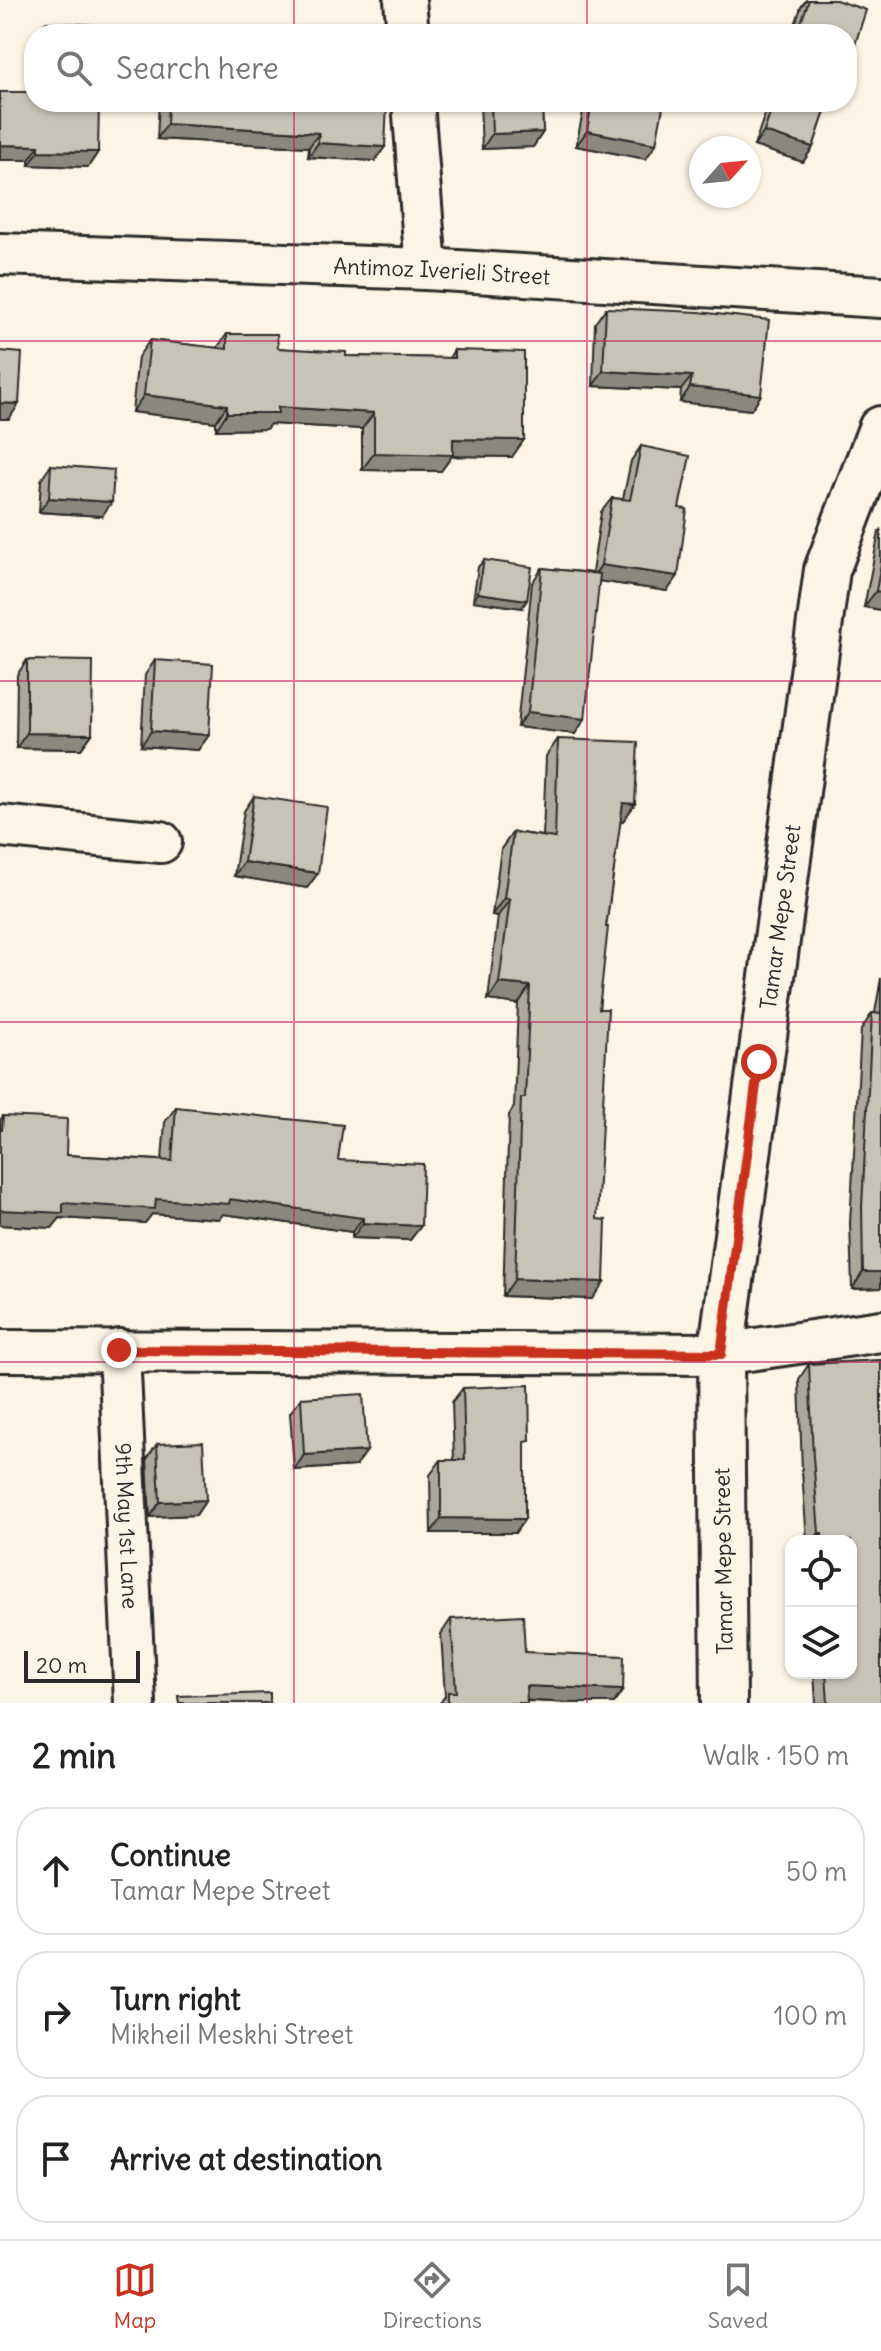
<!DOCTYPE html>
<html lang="en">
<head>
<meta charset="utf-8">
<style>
  body { margin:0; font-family:Delius,sans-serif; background:#f6f6f6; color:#222 }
  .controls { position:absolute; right:24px; bottom:24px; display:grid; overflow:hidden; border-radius:16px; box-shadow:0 2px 6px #0004 }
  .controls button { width:72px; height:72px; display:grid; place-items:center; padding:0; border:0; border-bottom:2px solid #e0e0e0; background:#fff; color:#222; font:40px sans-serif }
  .compass { position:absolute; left:689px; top:136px; width:72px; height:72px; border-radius:50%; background:#fff; box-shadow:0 2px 6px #0004; rotate:63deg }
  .scale { position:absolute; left:24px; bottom:20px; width:116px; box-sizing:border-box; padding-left:8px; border:4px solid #2b2b2b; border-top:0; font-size:22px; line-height:28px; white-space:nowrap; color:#2b2b2b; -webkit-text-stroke:6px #fcf5e5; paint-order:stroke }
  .stop { position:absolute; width:24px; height:24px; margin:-18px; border:6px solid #c8321e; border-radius:50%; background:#fff }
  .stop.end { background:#c8321e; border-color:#fff; box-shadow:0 2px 8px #0008 }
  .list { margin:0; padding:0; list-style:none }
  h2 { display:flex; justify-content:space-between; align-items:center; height:104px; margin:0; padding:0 32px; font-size:34px }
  h2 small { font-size:26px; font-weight:400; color:#767676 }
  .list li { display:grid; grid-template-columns:52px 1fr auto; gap:24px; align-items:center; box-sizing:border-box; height:128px; margin:0 16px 16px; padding:0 16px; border:2px solid #e0e0e0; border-radius:32px }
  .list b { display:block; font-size:30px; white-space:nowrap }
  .list p { margin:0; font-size:26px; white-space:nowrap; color:#767676 }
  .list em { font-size:26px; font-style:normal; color:#767676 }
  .icon { flex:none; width:44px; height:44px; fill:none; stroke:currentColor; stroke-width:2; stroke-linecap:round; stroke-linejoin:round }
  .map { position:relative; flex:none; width:881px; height:1703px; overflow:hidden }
  .search { position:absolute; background:#fff; box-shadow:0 2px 6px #0004; left:24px; right:24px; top:24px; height:88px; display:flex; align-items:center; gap:20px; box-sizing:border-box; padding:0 28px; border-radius:32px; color:#767676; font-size:30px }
  .sheet { height:536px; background:#fff }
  nav { display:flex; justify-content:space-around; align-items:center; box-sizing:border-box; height:112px; border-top:2px solid #e0e0e0; background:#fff; font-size:22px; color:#767676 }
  nav a { display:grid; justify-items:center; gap:4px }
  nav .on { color:#c8321e }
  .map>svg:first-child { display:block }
</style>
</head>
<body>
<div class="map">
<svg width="881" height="1703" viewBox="0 0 881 1703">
  <rect width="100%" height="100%" fill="#fcf5e5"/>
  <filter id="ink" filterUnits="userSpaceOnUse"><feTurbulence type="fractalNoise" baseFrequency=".0125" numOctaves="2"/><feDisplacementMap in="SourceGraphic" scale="16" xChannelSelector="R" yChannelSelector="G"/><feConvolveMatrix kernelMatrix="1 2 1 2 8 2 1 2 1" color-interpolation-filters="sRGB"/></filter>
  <g filter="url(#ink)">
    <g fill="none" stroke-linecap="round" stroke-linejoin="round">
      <!-- minor casing -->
      <g stroke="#2b2b2b" stroke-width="46">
        <g id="minor">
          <path d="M405 0 408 34"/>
          <path d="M413 102 426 269"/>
          <path id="s1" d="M0 254 426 269 881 297"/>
          <path d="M0 826 161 842"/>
          <path id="s2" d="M119 1350 135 1703"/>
          <path d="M0 1351 721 1354 881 1331"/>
        </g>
      </g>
      <!-- tertiary casing -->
      <g stroke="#2b2b2b" stroke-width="50">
        <g id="tertiary">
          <path id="s3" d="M724 1703 721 1354 827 570 881 429"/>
        </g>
      </g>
      <!-- minor -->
      <use href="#minor" stroke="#fcf5e5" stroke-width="40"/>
      <!-- tertiary -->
      <use href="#tertiary" stroke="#fcf5e5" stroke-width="44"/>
    </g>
    <!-- wall -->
    <g fill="#aca89d" stroke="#2b2b2b" stroke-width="2">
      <path d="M806 0H836L847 34H792L801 7Z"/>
      <path d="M46 22 94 34H38Z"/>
      <path d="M34 56V102L98 152 88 167 29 165V160H0V92H31Z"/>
      <path d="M159 102H387L375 161 308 157 309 147 157 139Z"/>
      <path d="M480 102H542L543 132 533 147 482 149Z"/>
      <path d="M585 102H664L646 159 576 146Z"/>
      <path d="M769 102H828L813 147 803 162 754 146Z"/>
      <path d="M606 308 751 410 680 402 681 390 593 386 595 323Z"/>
      <path d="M227 334 278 348 346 356 449 358 454 350 512 457 452 456 441 471 362 470V429L270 424 266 429 216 430V422L132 412 138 357 150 340 217 348Z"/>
      <path d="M641 446 679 508 678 576 667 591 599 581 575 734 517 727 532 583 542 568 592 573 601 512 612 498 623 499 631 461Z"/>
      <path d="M51 465 102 516 39 512 41 480Z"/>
      <path d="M881 530V610L864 607 879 532Z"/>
      <path d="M484 560 522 608 473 601 478 567Z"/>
      <path d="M27 660 92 734 81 749 16 748 17 675Z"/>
      <path d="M155 660 209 735 198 750 141 746 145 675Z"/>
      <path d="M558 739 635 804 623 821H620L606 927 599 1009 592 1299 503 1296 509 1115 514 1107 518 1004 488 1000 498 916 492 915 501 849 513 832 543 836 546 756Z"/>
      <path d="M254 796 318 873 307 888 234 876 244 811Z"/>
      <path d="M881 978V1288L852 1289 850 1223 861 1030 872 1013H875Z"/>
      <path d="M176 1107 338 1160 421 1226 410 1240 352 1238V1232L223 1214 219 1219 152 1214 145 1223 60 1218 52 1228 0 1225V1120L3 1116 66 1155 162 1160 165 1122Z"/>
      <path d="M881 1360V1703H816L814 1673H851V1541H807L802 1472 799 1379 809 1364Z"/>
      <path d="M463 1388 525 1450 515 1533H431L430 1475 441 1460H454L452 1402Z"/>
      <path d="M301 1398 356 1466 294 1470 290 1413Z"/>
      <path d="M157 1444 206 1500 196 1515 150 1517 147 1459Z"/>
      <path d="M451 1619 525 1652 623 1690 614 1703H573L527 1701V1703H440L445 1696 441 1634Z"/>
    </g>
    <!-- shaded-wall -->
    <g fill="#8c8880" stroke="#2b2b2b" stroke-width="2">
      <path d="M847 53 852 54 847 62Z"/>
      <path d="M167 124 319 133 309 147 157 139Z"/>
      <path d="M587 131 656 144 646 159 576 146Z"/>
      <path d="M543 132 533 147 482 149 492 134Z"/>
      <path d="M764 132 813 147 803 162 754 146Z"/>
      <path d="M318 143 385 147 375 161 308 157Z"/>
      <path d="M0 145 39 146 29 160H0Z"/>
      <path d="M39 151 98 152 88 167 29 165Z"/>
      <path d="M603 371 692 376 681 390 593 386Z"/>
      <path d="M690 387 761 395 751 410 680 402Z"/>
      <path d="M144 395 227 405 216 422 132 412Z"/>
      <path d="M0 403 19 404 9 419H0Z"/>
      <path d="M278 407 374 413 362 429 270 424 266 429 216 430 227 413Z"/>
      <path d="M453 439 524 440 512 457 452 456 441 471 362 470 374 453Z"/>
      <path d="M49 498 112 502 102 516 39 512Z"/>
      <path d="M601 565 678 576 667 591 591 580Z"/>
      <path d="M876 591 881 592V610L864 607Z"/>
      <path d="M478 593 527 600 522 608 473 601Z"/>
      <path d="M528 712 585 719 575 734 517 727Z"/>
      <path d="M151 731 209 735 198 750 141 746Z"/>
      <path d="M27 733 92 734 81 749 16 748Z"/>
      <path d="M623 803 635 804 623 821 611 820Z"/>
      <path d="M244 862 318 873 307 888 234 876Z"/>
      <path d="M504 898 510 899 498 916 492 915Z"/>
      <path d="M499 983 530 986 518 1004 488 1000Z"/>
      <path d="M156 1199H230L363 1218 352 1232 223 1214 219 1219 152 1214 145 1223 60 1218 52 1228 0 1225V1210L63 1203Z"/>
      <path d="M363 1223 421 1226 410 1240 352 1238Z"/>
      <path d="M863 1272H881V1288L852 1289Z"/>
      <path d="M515 1279 604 1282 592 1299 503 1296Z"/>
      <path d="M367 1451 356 1466 294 1470 304 1455Z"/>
      <path d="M206 1500 196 1515 150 1517 160 1502Z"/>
      <path d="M441 1518 525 1519 515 1533H431Z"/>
      <path d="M819 1533H822L816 1541H813Z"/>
      <path d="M526 1686 623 1690 614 1703H573L516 1700Z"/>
    </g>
    <!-- building -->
    <g fill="#c8c3b7" stroke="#2b2b2b" stroke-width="2">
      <path d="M809 0H836L866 10 852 54 847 53V34H797Z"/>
      <path d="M46 22 95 25 94 34H45Z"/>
      <path d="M276 31 314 32V34H276Z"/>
      <path d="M0 92H34V102H99L98 152 39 151V146L0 145Z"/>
      <path d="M168 102H387L385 147 318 143 319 133 167 124Z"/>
      <path d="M491 102H542L543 132 492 134Z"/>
      <path d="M592 102H664L656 144 587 131Z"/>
      <path d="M774 102H828L813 147 764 132Z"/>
      <path d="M606 308 699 312 769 320 761 395 690 387 692 376 603 371Z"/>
      <path d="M227 334H277L278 348 346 352V356L454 358V350L524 352V440L453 439V455L374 453V413L278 407V413H227V405L144 395 150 340 227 349Z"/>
      <path d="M0 351 22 353 19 404 0 403Z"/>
      <path d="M641 446 690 456 679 508 687 509 678 576 601 565 612 498 630 500Z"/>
      <path d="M51 465 114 470 112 502 49 498Z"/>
      <path d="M484 560 532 567 527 600 478 593Z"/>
      <path d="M881 564V592L876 591Z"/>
      <path d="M542 568 600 574 585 719 528 712Z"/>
      <path d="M27 660 93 661 92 734 27 733Z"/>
      <path d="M155 660 213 664 209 735 151 731Z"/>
      <path d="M558 739 638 742 635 804 623 803 606 927H608L599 1009H608L597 1219 606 1220 604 1282 515 1279 521 1098H525L530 986 499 983 510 899 504 898 513 832 555 838Z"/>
      <path d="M254 796 327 807 318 873 244 862Z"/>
      <path d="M872 1013 881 1014V1272H863L862 1207Z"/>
      <path d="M176 1107 343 1125 338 1160 423 1164 421 1226 363 1223V1218L230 1199 229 1204 156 1199 155 1209 63 1203V1213L0 1210V1130H2L3 1116 67 1119 66 1155 172 1161Z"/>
      <path d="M881 1360V1703H828L826 1673H851V1541H822V1533H819L813 1457 809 1364Z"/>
      <path d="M529 1385 530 1441 525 1442V1519L441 1518V1460H465L463 1388Z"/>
      <path d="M363 1394 367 1451 304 1455 301 1398Z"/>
      <path d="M203 1442 206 1500 160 1502 157 1444Z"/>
      <path d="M523 1615 525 1652 624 1656 623 1690 526 1686 527 1703H448V1692H456L451 1619Z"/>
      <path d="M270 1693V1703H179L178 1696Z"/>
    </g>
  </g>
  <g fill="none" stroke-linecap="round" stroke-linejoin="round" filter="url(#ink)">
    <!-- route -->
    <path stroke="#c8321e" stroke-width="10" d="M119 1350 721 1354 759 1062"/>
  </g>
  <!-- grid -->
  <path fill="none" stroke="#c2185b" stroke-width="2" stroke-opacity="0.55" d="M294 0V34M587 0V34M294 102V1703M587 102V1703M0 341H881M0 681H881M0 1022H881M0 1362H881"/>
  <g text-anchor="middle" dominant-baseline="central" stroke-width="7" stroke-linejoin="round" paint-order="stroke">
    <!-- street labels -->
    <g font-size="22" fill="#2b2b2b" stroke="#fcf5e5">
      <text stroke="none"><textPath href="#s1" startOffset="442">Antimoz Iverieli Street</textPath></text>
      <text stroke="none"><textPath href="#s3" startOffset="790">Tamar Mepe Street</textPath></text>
      <text stroke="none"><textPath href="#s2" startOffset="176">9th May 1st Lane</textPath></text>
      <text transform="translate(723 1561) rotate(-91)">Tamar Mepe Street</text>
    </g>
  </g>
</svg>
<div class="controls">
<button><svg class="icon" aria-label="locate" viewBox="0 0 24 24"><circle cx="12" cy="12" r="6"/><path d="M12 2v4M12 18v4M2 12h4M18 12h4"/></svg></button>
<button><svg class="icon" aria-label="layers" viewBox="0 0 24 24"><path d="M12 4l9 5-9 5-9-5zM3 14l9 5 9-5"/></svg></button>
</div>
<svg class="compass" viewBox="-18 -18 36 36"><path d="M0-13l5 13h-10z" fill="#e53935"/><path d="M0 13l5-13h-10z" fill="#767676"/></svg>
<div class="scale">20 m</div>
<div class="stop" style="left:759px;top:1062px"></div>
<div class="stop end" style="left:119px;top:1350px"></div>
<div class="search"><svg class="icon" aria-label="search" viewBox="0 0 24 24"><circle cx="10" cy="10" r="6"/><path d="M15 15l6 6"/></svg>Search here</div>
</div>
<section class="sheet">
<h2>2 min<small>Walk · 150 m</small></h2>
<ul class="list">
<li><svg class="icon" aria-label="ahead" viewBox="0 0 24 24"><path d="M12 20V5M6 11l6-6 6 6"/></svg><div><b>Continue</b><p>Tamar Mepe Street</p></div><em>50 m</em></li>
<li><svg class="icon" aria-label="right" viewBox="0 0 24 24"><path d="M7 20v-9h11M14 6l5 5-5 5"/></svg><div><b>Turn right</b><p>Mikheil Meskhi Street</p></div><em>100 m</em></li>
<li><svg class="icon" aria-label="arrive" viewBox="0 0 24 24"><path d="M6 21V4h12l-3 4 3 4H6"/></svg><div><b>Arrive at destination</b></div></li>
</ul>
</section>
<nav>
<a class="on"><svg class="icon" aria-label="map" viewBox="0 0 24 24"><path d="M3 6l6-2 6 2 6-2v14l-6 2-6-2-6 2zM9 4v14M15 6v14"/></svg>Map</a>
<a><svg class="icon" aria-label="directions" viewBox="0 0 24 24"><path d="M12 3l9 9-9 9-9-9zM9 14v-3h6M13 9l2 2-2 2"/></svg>Directions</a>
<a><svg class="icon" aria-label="saved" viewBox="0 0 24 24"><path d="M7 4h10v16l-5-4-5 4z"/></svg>Saved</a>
</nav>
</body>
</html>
